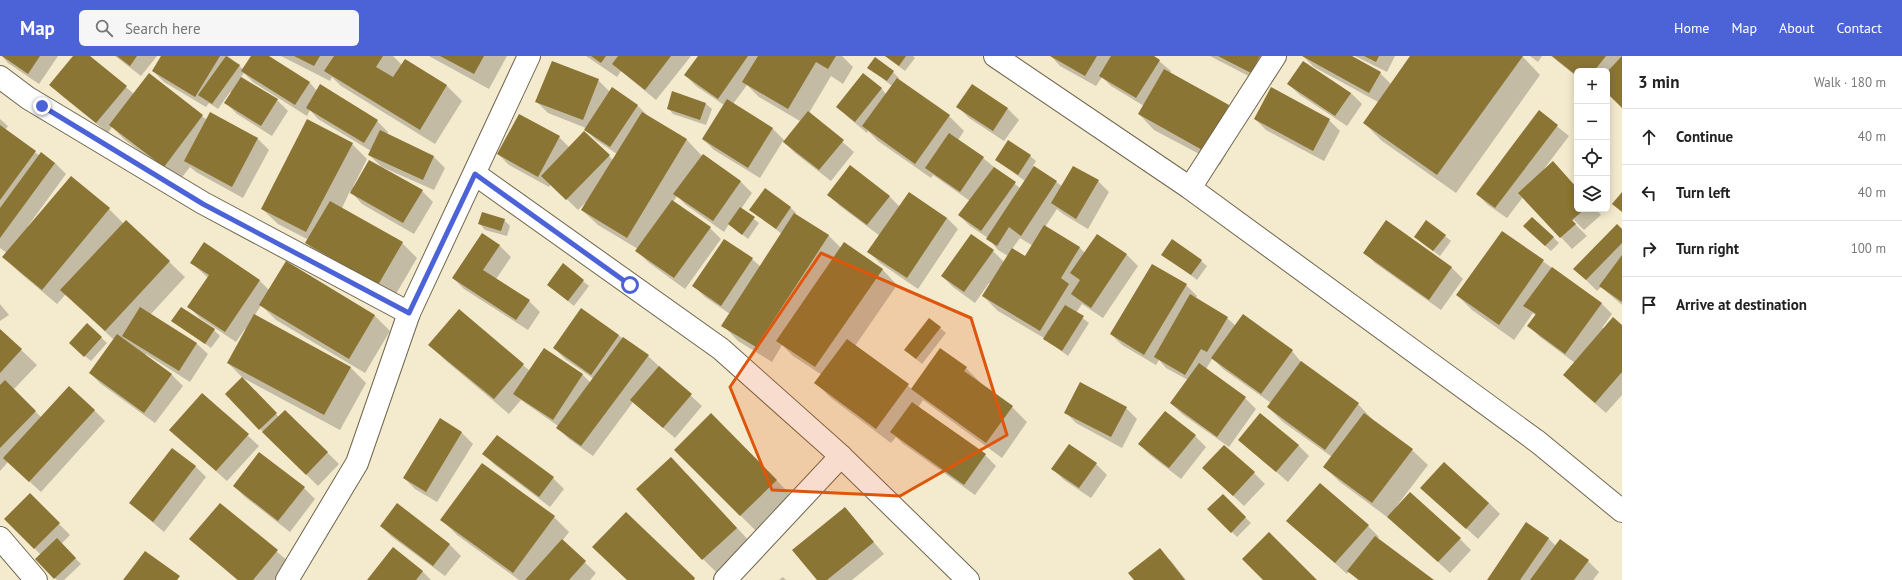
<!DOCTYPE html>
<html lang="en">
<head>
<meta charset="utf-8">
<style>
  body { margin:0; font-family:"PT Sans",sans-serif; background:#f6f6f6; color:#222 }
  .controls { position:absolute; right:12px; top:12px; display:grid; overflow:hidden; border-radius:6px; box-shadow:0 2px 10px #0003 }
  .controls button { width:36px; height:36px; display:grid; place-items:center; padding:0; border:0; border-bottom:1px solid #e0e0e0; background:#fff; color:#222; font:20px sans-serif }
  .stop { position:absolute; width:12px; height:12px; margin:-9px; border:3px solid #4c62d7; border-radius:50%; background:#fff }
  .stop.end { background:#4c62d7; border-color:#fff; box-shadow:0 1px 4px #0008 }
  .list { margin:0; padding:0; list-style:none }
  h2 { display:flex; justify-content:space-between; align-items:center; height:52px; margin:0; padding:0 16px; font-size:17px }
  h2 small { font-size:13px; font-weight:400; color:#767676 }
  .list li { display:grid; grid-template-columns:26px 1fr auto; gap:12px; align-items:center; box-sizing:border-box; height:56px; padding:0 16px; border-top:1px solid #e0e0e0 }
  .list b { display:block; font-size:15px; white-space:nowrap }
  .list em { font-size:13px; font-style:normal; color:#767676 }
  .icon { flex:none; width:22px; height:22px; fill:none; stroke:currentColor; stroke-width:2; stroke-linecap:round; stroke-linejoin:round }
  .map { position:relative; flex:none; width:1622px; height:524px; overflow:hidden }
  header { display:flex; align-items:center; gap:24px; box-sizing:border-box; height:56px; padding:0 20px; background:#4c62d7; color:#fff }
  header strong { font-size:19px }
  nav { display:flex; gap:22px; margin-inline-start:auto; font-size:14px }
  .search { width:280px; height:36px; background:#f6f6f6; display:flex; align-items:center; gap:10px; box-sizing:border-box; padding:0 14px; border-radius:6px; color:#767676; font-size:15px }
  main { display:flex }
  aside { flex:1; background:#fff }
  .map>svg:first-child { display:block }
</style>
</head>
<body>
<header>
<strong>Map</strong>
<div class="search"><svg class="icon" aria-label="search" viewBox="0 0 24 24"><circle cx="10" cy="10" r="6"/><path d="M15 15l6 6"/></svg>Search here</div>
<nav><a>Home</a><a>Map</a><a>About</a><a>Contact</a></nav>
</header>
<main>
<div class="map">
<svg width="1622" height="524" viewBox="0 0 1622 524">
  <rect width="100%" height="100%" fill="#f4eace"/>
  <!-- shadow -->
  <g fill="#0003" fill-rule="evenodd">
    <path d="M2 0H58L39 28 8 7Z"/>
    <path d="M74 0H89L134 38 149 19 207 64 211 57 258 83 269 94 243 142 196 116 190 111 179 125 125 84 112 71 108 77 62 40 51 29Z"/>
    <path d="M115 0H157L141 20Z"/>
    <path d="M162 0H228L243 13 252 0H267L310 27 317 35 377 65 388 76 387 78 434 101 445 112 434 134 382 111 369 99 371 95 318 63 310 54 307 60 253 26 244 17 241 21 277 44 288 55 272 80 237 58 226 47 232 37 230 36 218 53 209 47 206 51 164 26 153 15Z"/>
    <path d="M281 0H393L402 9 405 4 447 30 462 45 435 88 341 30 332 21 330 25Z"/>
    <path d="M429 0H507L489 33Z"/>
    <path d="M586 0H691L656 44 621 15 617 21Z"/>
    <path d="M699 0H842L853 11 843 28 831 20 809 57 854 96 831 125 795 97 783 85 760 122 714 94 703 83 724 49 696 30 685 19ZM747 29 759 41 800 65 785 85 773 73 733 48Z"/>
    <path d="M885 0H913L915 2 905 15Z"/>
    <path d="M1051 0H1153L1171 15 1170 17 1229 50 1244 65 1220 109 1154 74 1139 58 1144 50 1111 30 1102 21 1096 30 1060 10Z"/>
    <path d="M1210 0H1277L1262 27Z"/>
    <path d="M1303 0H1350L1380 17 1391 28 1411 0H1522L1540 19 1456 137 1382 85 1364 67 1378 46 1314 11Z"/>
    <path d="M1355 0H1395L1387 16Z"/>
    <path d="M1530 0H1542L1538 6Z"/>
    <path d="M1551 0H1622V51L1607 37V15H1577V21Z"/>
    <path d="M875 3 893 16 899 22 898 23 949 60 964 75 958 84 983 102 1020 132 1025 125 996 104 1030 100 1036 105 1033 110 1062 130 1098 125 1109 136 1088 173 1063 158 1057 153 1045 171 1080 192 1085 197 1097 179 1127 199 1138 210 1103 262 1082 248 1076 257 1089 267 1068 300 1044 282 998 255 983 240 991 228 989 227 975 247 953 231 942 220 971 179 993 195 1004 206 1008 200 998 194 988 182 970 170 959 159 970 145 933 119 931 122 878 85 868 75 867 77 849 62 838 51 881 32 886 38 892 30 869 12ZM1020 182 1033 190 1026 201 1012 193Z"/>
    <path d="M598 24 610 36 612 33 638 50 649 61 687 84 702 100 741 126 752 137 741 153 759 167 748 183 729 168 724 176 686 149 677 140 673 146 710 172 721 183 685 233 648 206 637 195 638 193 598 169 582 154 586 146 578 154 551 128 549 131 509 109 498 98 559 81 569 91 584 76 613 104 617 98 596 84 585 73 586 72 548 57 537 46Z"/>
    <path d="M1288 28 1351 37 1362 48 1347 70 1300 39Z"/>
    <path d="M972 29 1008 53 1019 64 1004 85 969 62 958 51Z"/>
    <path d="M673 36 706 48 712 53 706 69 673 58 668 52Z"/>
    <path d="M1539 56 1569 80 1544 113 1577 132V153H1596L1601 159 1584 174 1574 164 1572 165 1587 180 1572 193 1523 141 1507 162 1488 149 1477 138Z"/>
    <path d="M0 63 8 70 5 74 40 100 55 107 66 118 28 170 109 153 124 168 126 165 185 221 150 259 196 287 208 298 190 326 146 298 145 300 172 319 183 330 155 367 101 328 90 317 114 284 66 238 57 248 19 216 4 201 7 197 0 192Z"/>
    <path d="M1255 63 1329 64 1340 75 1324 105 1266 74Z"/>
    <path d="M352 88 367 103 353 131 422 135 433 146 414 178 362 148 350 135 342 152 402 187 417 202 393 243 322 202 307 187 309 184 278 168 262 153Z"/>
    <path d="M765 133 791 152 796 157 795 159 828 179 841 192 882 213 897 229 855 290 912 333 966 312 981 327V328L1012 351 1027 366 1002 402 923 344 918 352 985 399 996 410 975 439 902 387 896 381 891 387 831 342 816 327 822 319 793 300 782 289 772 306 738 285 723 269 730 258 705 241 694 230 752 203 761 211 782 178 751 154Z"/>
    <path d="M909 137 947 162 958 173 918 233 880 207 869 196 880 180 840 150 829 139 889 140 900 151Z"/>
    <path d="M504 164 510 170 507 180 485 174 480 168Z"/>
    <path d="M1387 165 1452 212 1463 223 1441 254 1375 207 1364 196Z"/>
    <path d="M1622 174V249L1601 231 1597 235 1575 213Z"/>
    <path d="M1502 176 1601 247 1612 258 1602 272 1604 273 1622 270V339L1606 357 1575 330V307L1540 281 1529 270 1536 260 1533 257 1514 284 1472 254 1457 239Z"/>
    <path d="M1530 176 1553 181 1559 187 1551 195Z"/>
    <path d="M482 178 500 190 511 201 496 223 529 245 540 256 528 274 464 233 453 222Z"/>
    <path d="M1445 180 1451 185 1440 200 1421 186Z"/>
    <path d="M205 188 260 225 269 234 286 206 375 260 390 275 365 317 276 264 261 249 255 259 351 312 366 327 340 374 243 322 228 307 246 274 245 273 236 286 200 262 189 251 208 222 192 207Z"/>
    <path d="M1163 198 1201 205 1207 210 1197 224Z"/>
    <path d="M563 209 589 230 574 250 548 229Z"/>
    <path d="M1186 229 1197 240 1195 243 1227 262 1236 270 1292 295 1302 307 1358 348 1373 364 1412 394 1428 409 1396 451 1460 483 1471 494 1450 517 1388 460 1387 461 1340 426 1324 411 1332 401 1283 366 1268 351 1271 347 1223 313 1215 305 1212 303 1206 313 1245 342 1256 353 1229 391 1182 358 1171 347 1188 324 1166 312 1159 304 1156 309 1122 289 1111 278Z"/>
    <path d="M0 248 9 259 0 265Z"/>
    <path d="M581 253 648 300 702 350 675 382 633 346 593 400 569 383 558 372V370L521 344 509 358 445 304 430 289 523 309 530 315 582 318 591 327 594 323 565 303 554 292Z"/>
    <path d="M173 265 214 274 220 280 211 292Z"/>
    <path d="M87 268 107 287 91 305 76 293Z"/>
    <path d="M940 272 946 277 922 308 905 294Z"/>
    <path d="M0 274 37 309 13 334 41 361 94 354 105 365 41 436 8 406 0 415Z"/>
    <path d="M242 322 279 361 285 355 339 408 318 430 260 373Z"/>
    <path d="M203 338 259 390 227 425 182 385Z"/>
    <path d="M1126 352 1137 363 1122 392 1076 367 1065 356Z"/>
    <path d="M711 358 792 440 756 475 675 394Z"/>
    <path d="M440 364 462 377 473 388 437 446 415 433 404 422Z"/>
    <path d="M1195 380 1206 391 1181 423 1150 399 1139 388Z"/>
    <path d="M1239 384 1298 389 1309 400 1288 426Z"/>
    <path d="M484 398 553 422 564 433 550 451 495 409Z"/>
    <path d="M1096 408 1107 419 1091 442 1064 424 1053 413Z"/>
    <path d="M195 410 206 421 164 476 130 447Z"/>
    <path d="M1204 412 1254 417 1265 428 1244 450Z"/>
    <path d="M687 418 752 488 718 518 703 503Z"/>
    <path d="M234 430 304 432 315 443 290 476 245 441Z"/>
    <path d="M1422 432 1489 447 1500 458 1478 483Z"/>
    <path d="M30 439 70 479 61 488 81 508 64 524H57L37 503 41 499 5 463Z"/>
    <path d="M1223 440 1251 467 1237 481 1209 453Z"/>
    <path d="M220 448 289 506 274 524H237L190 483Z"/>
    <path d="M397 449 450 489 461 500 445 520 392 481 381 470Z"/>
    <path d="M845 453 884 498 852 524H818Z"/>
    <path d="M554 461 569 476 562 485 596 517 590 524H519L457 479 441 463Z"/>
    <path d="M1288 465 1368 470 1379 481 1377 483 1432 524H1358L1349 515 1347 518Z"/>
    <path d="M1548 482 1556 490 1588 505 1599 516 1593 524H1488Z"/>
    <path d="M1160 494 1171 505 1186 524H1136Z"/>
    <path d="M422 515 431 524H368Z"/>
    <path d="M783 521 786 524H779Z"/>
  </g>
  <!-- building -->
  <g fill="#8b7534">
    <path d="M2 0H40L28 18Z"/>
    <path d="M73 0H90L127 30 96 67 49 29Z"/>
    <path d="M117 0H137L130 10Z"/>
    <path d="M161 0H220L195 41 152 15Z"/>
    <path d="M226 0 240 9 212 48 198 39Z"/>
    <path d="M251 0H269L310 26 295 49 241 15Z"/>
    <path d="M294 0H320L314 10Z"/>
    <path d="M334 0H383L376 11 393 21 405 3 447 29 420 74 324 15Z"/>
    <path d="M440 0H484L474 18Z"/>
    <path d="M591 0H606L601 7Z"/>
    <path d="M618 0H671L645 34 612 8Z"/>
    <path d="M698 0H748L718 43 684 19Z"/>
    <path d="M758 0H836L828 13 816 6 788 53 742 26Z"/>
    <path d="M885 0H906L899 10Z"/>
    <path d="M1050 0H1097L1085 20Z"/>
    <path d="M1111 0H1154L1160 4 1136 42 1099 20Z"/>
    <path d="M1218 0H1260L1251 17Z"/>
    <path d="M1302 0H1352L1381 16 1369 37Z"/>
    <path d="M1364 0H1379L1376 6Z"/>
    <path d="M1410 0H1523L1437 119 1363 67Z"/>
    <path d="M1552 0H1606L1594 15H1577V20Z"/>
    <path d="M1622 0V52L1607 37V16Z"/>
    <path d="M875 1 894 15 887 25 867 12Z"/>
    <path d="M552 5 599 23 583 64 535 46Z"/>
    <path d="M1303 5 1351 37 1335 60 1287 28Z"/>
    <path d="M1164 13 1229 49 1204 95 1138 58Z"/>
    <path d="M149 17 203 59 164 111 109 69Z"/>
    <path d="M863 17 882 32 855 66 836 51Z"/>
    <path d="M241 21 278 43 261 70 224 47Z"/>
    <path d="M897 22 950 59 915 108 862 70Z"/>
    <path d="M320 28 378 64 364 87 306 52Z"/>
    <path d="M972 28 1008 52 993 75 956 51Z"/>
    <path d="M612 31 638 49 610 91 584 74Z"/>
    <path d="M1271 31 1330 63 1313 95 1254 63Z"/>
    <path d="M672 35 706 47 700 64 667 53Z"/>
    <path d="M727 43 773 72 748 112 702 83Z"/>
    <path d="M1539 54 1558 69 1495 152 1476 138Z"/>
    <path d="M808 55 844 84 819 114 783 86Z"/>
    <path d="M210 56 258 82 232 131 184 105Z"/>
    <path d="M642 56 687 83 627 182 581 154Z"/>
    <path d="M519 58 560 80 538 121 497 98Z"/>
    <path d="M307 63 353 87 306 176 261 153Z"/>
    <path d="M0 69 36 95 0 144Z"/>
    <path d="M380 74 434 100 423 124 368 99Z"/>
    <path d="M584 75 610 99 566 144 541 120Z"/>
    <path d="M949 77 984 101 960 136 925 112Z"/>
    <path d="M1008 84 1031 99 1018 119 995 104Z"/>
    <path d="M41 96 55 107 0 182V152Z"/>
    <path d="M703 98 741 125 713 165 673 138Z"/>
    <path d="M369 104 423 134 403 167 350 137Z"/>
    <path d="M1553 105 1577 132V153H1585L1572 164 1576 168 1560 182 1518 137Z"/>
    <path d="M850 109 890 140 867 169 827 139Z"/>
    <path d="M1034 110 1057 125 1021 180 1009 171 997 190 986 183Z"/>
    <path d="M1073 110 1099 124 1076 163 1051 147Z"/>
    <path d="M994 111 1016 126 981 175 958 159Z"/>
    <path d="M71 120 110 152 42 234 2 201Z"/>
    <path d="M765 132 791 151 776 173 749 154Z"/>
    <path d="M909 136 947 162 907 222 867 196Z"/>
    <path d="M1622 136V156L1612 148Z"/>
    <path d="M672 144 711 171 674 222 635 195Z"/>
    <path d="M330 145 403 186 378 229 305 187Z"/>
    <path d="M740 151 755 161 742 179 728 168Z"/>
    <path d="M482 156 505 163 501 175 478 168Z"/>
    <path d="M794 157 829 179 756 291 721 270Z"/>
    <path d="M1532 161 1554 181 1545 190 1523 170Z"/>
    <path d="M126 164 170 205 105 275 60 234Z"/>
    <path d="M1386 164 1452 211 1429 244 1363 197Z"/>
    <path d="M1426 164 1446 179 1433 195 1414 181Z"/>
    <path d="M1617 168 1622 173V187L1586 224 1573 213Z"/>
    <path d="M1044 169 1080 191 1061 222 1069 228 1040 275 982 240 1012 192 1025 200Z"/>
    <path d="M1502 175 1544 204 1499 269 1456 239Z"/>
    <path d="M482 177 500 189 483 214 530 244 516 264 452 222Z"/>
    <path d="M971 178 994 194 964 236 941 220Z"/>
    <path d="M1097 178 1127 198 1091 252 1071 238 1080 224 1070 217Z"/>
    <path d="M724 183 753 202 721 250 692 230Z"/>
    <path d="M1172 183 1202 204 1191 219 1161 199Z"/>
    <path d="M204 186 260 224 225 276 187 251 209 219 190 207Z"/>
    <path d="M844 186 883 213 815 311 776 285Z"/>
    <path d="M1622 199V246L1599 230Z"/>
    <path d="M286 205 375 259 349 303 259 249Z"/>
    <path d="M563 207 584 224 568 245 547 229Z"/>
    <path d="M1152 208 1187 228 1144 299 1110 278Z"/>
    <path d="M1552 211 1602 247 1565 298 1527 270 1536 258 1523 250Z"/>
    <path d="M1190 238 1228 261 1207 296 1201 293 1185 319 1154 301Z"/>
    <path d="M1065 249 1084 260 1062 295 1043 283Z"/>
    <path d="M140 251 197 287 179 315 122 280Z"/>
    <path d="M181 251 215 273 205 288 171 265Z"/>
    <path d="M581 252 619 279 591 319 553 292Z"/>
    <path d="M459 253 524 308 494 343 428 289Z"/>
    <path d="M254 258 351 311 324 359 227 307Z"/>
    <path d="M1243 258 1293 294 1261 338 1211 302Z"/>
    <path d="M1613 261 1622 269V316L1595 347 1563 319Z"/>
    <path d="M929 262 941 271 916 303 904 294Z"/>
    <path d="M87 267 102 281 84 301 69 287Z"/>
    <path d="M0 273 22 293 0 317Z"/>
    <path d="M117 278 172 318 144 357 89 317Z"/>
    <path d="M623 281 649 299 581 390 556 372Z"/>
    <path d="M847 283 909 328 876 373 814 327Z"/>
    <path d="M544 292 583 318 553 364 513 338Z"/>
    <path d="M940 292 967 311 964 315 1013 350 986 387 911 333Z"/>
    <path d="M1301 305 1359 347 1325 394 1267 351Z"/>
    <path d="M1199 307 1246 341 1217 381 1170 347Z"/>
    <path d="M659 310 692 338 663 372 630 344Z"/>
    <path d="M242 321 277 357 259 374 225 338Z"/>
    <path d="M5 324 36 355 0 392V329Z"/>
    <path d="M1080 326 1127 351 1111 381 1064 357Z"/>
    <path d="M69 330 95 354 29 426 3 402Z"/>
    <path d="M202 337 249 378 216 415 169 374Z"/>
    <path d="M912 346 986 398 964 429 890 376Z"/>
    <path d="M285 354 328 396 306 419 262 376Z"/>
    <path d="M1165 355 1196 379 1169 412 1138 388Z"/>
    <path d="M711 357 777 424 740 460 674 394Z"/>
    <path d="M1260 357 1299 389 1276 416 1238 384Z"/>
    <path d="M1364 357 1413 393 1372 447 1323 411Z"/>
    <path d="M440 362 462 376 426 436 403 422Z"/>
    <path d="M497 379 554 421 539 441 482 398Z"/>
    <path d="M1069 388 1097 407 1079 432 1051 413Z"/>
    <path d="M1224 389 1255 416 1233 440 1202 412Z"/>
    <path d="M172 392 196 410 153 466 129 447Z"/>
    <path d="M259 396 305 431 278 465 233 430Z"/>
    <path d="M671 401 737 472 702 504 636 433Z"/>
    <path d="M1444 406 1489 447 1466 473 1420 432Z"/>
    <path d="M482 407 555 460 513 517 440 464Z"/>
    <path d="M1320 427 1369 469 1335 507 1286 465Z"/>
    <path d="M1410 436 1461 482 1438 506 1387 461Z"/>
    <path d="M30 437 60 467 34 493 4 463Z"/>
    <path d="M1223 438 1246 461 1231 477 1207 453Z"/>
    <path d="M220 447 278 494 253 524H238L189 483Z"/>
    <path d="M397 447 450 488 433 510 380 470Z"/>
    <path d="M845 451 874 486 827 524H817L792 494Z"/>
    <path d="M626 456 695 522 694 524H627L592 491Z"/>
    <path d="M1526 466 1549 482 1520 524H1487Z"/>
    <path d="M1269 476 1317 524H1263L1242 503Z"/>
    <path d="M1375 480 1434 524H1359L1347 515Z"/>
    <path d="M57 482 76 502 54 523 35 503Z"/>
    <path d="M562 483 586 505 569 524H525Z"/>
    <path d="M1560 483 1589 504 1574 524H1530Z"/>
    <path d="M393 491 423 515 416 524H367Z"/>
    <path d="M1160 492 1185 524H1134L1128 517Z"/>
    <path d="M145 495 180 520 177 524H123Z"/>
  </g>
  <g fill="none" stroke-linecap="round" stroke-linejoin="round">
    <!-- minor casing -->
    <g stroke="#6f664e" stroke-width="24">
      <g id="minor">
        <path d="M0 21 28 42 203 147 409 257"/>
        <path d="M475 118 721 293 841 400 968 524"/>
        <path d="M1190 132 1275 0"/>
        <path d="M0 482 36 524"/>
        <path d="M287 524 357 407 409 257 529 0"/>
        <path d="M725 524 841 400"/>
      </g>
    </g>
    <!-- tertiary casing -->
    <g stroke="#6f664e" stroke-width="24">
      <path id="tertiary" d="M995 0 1190 132 1538 386 1622 455"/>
    </g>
    <!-- minor -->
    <use href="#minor" stroke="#fff" stroke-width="22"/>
    <!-- tertiary -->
    <use href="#tertiary" stroke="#fff" stroke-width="22"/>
  </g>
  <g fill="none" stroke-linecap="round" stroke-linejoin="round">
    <!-- route -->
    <path stroke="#4c62d7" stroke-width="5" d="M42 50 203 148 409 257 475 118 630 229"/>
  </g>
  <!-- marked area -->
  <path fill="#de560c" fill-opacity="0.2" stroke="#de560c" stroke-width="3" stroke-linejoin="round" d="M821 197 971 262 1007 379 900 440 772 434 730 331Z"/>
</svg>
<div class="controls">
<button>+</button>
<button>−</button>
<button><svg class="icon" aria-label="locate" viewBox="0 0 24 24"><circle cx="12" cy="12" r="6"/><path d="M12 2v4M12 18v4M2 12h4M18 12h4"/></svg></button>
<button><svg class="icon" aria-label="layers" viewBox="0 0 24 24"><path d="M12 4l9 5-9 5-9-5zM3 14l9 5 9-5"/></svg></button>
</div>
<div class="stop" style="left:630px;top:229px"></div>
<div class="stop end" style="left:42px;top:50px"></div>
</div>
<aside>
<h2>3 min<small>Walk · 180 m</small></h2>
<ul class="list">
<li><svg class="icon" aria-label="ahead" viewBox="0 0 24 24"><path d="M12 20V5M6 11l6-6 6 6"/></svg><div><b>Continue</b></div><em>40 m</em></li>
<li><svg class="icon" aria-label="left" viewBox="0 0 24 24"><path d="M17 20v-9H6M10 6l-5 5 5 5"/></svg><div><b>Turn left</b></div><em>40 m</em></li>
<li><svg class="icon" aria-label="right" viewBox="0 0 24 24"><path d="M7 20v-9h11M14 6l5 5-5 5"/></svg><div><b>Turn right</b></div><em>100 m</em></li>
<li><svg class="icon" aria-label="arrive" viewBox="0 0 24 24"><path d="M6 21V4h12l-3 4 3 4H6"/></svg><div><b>Arrive at destination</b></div></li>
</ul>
</aside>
</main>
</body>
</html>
